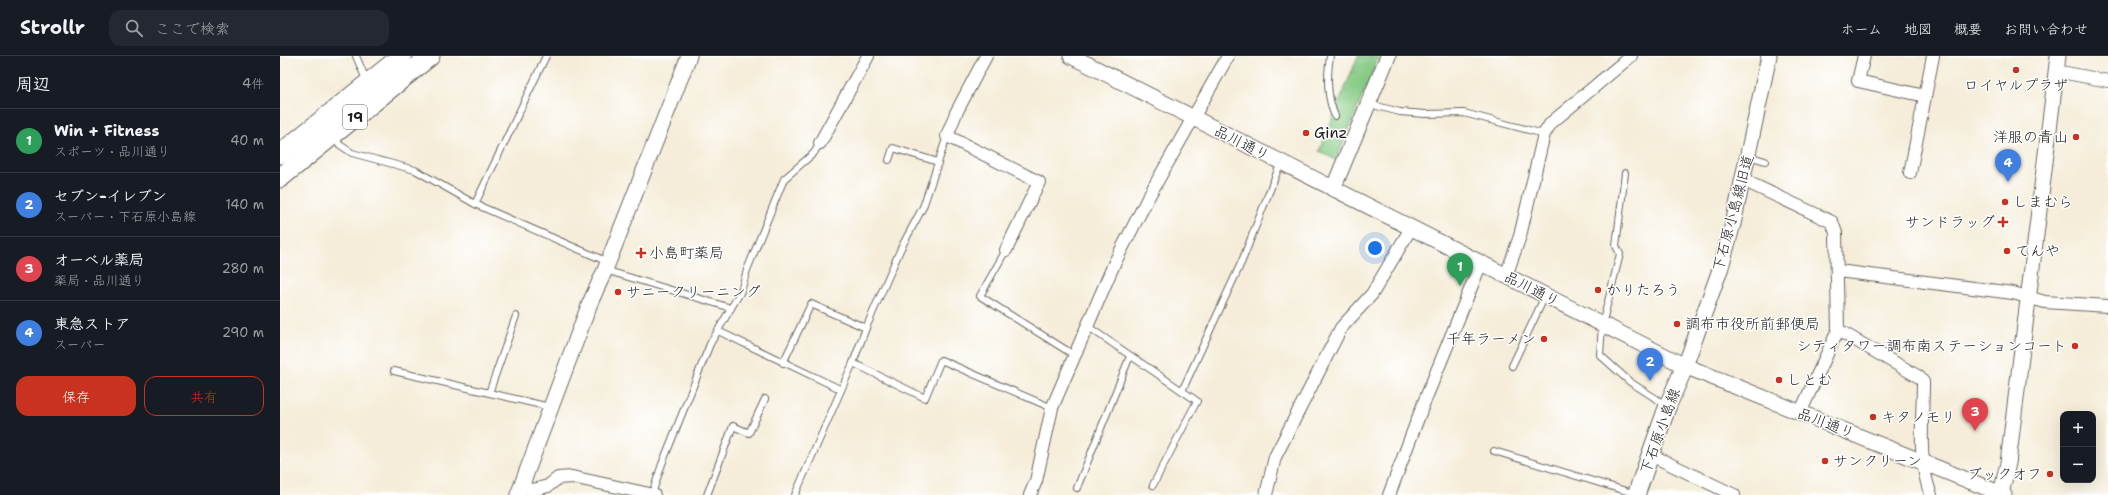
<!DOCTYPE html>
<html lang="ja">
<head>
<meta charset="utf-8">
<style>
  body { margin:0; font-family:"Shantell Sans","Klee One",sans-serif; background:#242831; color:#f1f3f6 }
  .controls { position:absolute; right:12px; bottom:12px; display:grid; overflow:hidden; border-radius:8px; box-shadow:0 4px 16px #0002 }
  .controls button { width:36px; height:36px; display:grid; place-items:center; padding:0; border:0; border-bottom:1px solid #363941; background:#171b24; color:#f1f3f6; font:20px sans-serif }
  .you { position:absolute; left:1095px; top:192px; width:14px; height:14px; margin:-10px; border:3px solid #fff; border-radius:50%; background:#1a73e8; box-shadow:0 0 0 6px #1a73e833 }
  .badge { display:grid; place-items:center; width:26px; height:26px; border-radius:50%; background:#c8321e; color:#fff; font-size:13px; font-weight:700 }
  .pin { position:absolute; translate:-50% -33px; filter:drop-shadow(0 1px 2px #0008) }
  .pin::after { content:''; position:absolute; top:21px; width:14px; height:12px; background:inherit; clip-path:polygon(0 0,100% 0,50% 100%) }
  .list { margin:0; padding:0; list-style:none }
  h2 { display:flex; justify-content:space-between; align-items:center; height:52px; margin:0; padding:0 16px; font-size:17px }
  h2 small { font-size:13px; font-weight:400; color:#9ea1a6 }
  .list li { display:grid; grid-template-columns:26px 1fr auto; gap:12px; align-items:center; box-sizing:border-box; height:64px; padding:0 16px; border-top:1px solid #363941 }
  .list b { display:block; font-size:15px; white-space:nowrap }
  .list p { margin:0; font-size:13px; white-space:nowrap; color:#9ea1a6 }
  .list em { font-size:13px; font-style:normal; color:#9ea1a6 }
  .actions { display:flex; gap:8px; padding:12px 16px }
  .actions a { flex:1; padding:9px 0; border:1px solid #c8321e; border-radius:12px; text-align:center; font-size:14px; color:#c8321e }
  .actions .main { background:#c8321e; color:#fff }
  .icon { flex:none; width:22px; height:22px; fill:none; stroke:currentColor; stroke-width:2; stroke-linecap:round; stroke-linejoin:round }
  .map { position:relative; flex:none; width:1828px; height:439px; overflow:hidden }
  header { display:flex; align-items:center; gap:24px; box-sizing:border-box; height:56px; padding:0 20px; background:#171b24; border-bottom:1px solid #363941 }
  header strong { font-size:19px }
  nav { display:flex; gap:22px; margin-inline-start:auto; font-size:14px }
  .search { width:280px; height:36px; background:#242831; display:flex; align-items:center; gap:10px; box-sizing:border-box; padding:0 14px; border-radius:12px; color:#9ea1a6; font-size:15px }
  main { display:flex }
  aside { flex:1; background:#171b24 }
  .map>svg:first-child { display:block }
</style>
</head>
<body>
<header>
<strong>Strollr</strong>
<div class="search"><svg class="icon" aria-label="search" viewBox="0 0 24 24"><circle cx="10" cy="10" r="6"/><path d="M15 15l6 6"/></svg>ここで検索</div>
<nav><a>ホーム</a><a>地図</a><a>概要</a><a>お問い合わせ</a></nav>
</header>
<main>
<aside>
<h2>周辺<small>4件</small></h2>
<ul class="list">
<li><span class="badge" style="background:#2e9e5b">1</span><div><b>Win + Fitness</b><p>スポーツ · 品川通り</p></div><em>40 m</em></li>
<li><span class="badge" style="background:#3f7fe0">2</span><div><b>セブン-イレブン</b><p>スーパー · 下石原小島線</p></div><em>140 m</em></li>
<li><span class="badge" style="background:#e0444e">3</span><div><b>オーベル薬局</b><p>薬局 · 品川通り</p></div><em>280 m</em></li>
<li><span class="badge" style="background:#3f7fe0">4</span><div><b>東急ストア</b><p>スーパー</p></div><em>290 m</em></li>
</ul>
<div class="actions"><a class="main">保存</a><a>共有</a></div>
</aside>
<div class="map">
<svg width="1828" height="439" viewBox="0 0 1828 439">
  <rect width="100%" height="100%" fill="#fff"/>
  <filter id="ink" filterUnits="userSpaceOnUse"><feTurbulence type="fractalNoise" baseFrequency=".025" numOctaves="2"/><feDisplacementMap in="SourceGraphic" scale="8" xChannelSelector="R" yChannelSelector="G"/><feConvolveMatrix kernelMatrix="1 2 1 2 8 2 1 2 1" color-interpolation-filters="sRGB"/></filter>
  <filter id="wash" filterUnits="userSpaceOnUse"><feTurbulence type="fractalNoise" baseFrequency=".012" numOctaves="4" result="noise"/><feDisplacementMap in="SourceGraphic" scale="16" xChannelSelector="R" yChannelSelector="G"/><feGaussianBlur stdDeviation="0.9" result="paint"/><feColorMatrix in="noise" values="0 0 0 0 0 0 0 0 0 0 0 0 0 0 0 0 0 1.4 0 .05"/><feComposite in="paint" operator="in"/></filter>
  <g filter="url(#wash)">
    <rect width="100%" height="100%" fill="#f5edd9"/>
    <!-- green -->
    <path fill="#86cb85" stroke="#517450" d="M1078 0H1099L1056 104 1039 95Z"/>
  </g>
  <g filter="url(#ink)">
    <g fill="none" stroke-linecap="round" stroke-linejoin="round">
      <!-- service casing -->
      <g stroke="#68655e" stroke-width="8">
        <g id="service">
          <path d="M76 0 87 26"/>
          <path d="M1050 0C1047 19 1047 42 1055 60"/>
          <path d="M1089 48 1120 56 1145 58 1184 57 1264 78"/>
          <path d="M54 81 60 89 72 97 135 114 195 148 328 206"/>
          <path d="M1469 100 1485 105"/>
          <path d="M609 104 613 92 658 106"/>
          <path d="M1345 117 1336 190 1340 198 1322 269 1320 299 1350 326 1386 349"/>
          <path d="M195 148 266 0"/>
          <path d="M726 194 700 240 794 299"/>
          <path d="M325 214 451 252"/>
          <path d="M807 270 917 345 873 429"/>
          <path d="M438 275 560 333"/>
          <path d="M503 307 531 248 586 272"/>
          <path d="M573 307 645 342 661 304 772 352"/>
          <path d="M1232 310 1265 240"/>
          <path d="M114 315 270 351"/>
          <path d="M902 335 962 205 1001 106"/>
          <path d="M209 337 236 260"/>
          <path d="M1214 395 1356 438"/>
          <path d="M797 432 850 300"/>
          <path d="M372 438 382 408 430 288 461 235 467 214 504 123 534 97 540 87"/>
          <path d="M427 439 453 370 469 377 485 343"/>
          <path d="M515 439 573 307 586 272 621 192 643 151 667 80"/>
        </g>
      </g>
      <!-- minor casing -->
      <g stroke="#68655e" stroke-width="14">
        <g id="minor">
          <path d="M706 0 676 57 667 80 759 126 726 194"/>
          <path d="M1584 0 1578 25 1645 40"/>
          <path d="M1776 15 1828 25"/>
          <path d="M540 87 588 0"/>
          <path d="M1630 117 1653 0"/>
          <path d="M1463 124 1552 166 1556 177 1558 274 1639 321 1643 326C1643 364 1637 403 1651 439"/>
          <path d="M1558 215 1733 237 1765 246 1828 250"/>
          <path d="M1226 220 1240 180 1264 78 1271 67 1351 0"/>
          <path d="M1520 357 1558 274"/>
          <path d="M1371 399 1454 439"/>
          <path d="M241 431 253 434 268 430 278 422 292 421 374 439"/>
          <path d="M750 439 756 425 772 352 834 208 870 138 948 0"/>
          <path d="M986 439 995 401 1061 272 1092 238 1131 172"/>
          <path d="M1109 439 1143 349 1201 207"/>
        </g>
      </g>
      <!-- tertiary casing -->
      <g stroke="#68655e" stroke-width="17">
        <g id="tertiary">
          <path d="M791 0 1405 310 1724 439"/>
          <path d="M1053 133 1108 0"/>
          <path d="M1405 310 1441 211 1453 168 1489 0"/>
          <path d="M1721 438 1728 407 1778 0"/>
          <path d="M238 439 310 247 325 214 409 0"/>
        </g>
      </g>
      <!-- secondary casing -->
      <g stroke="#68655e" stroke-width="19">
        <path id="secondary" d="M1356 439 1388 349 1405 310"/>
      </g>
      <!-- primary casing -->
      <g stroke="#68655e" stroke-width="21">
        <g id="primary">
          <path d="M0 98 122 0"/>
          <path d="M0 122 150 0"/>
        </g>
      </g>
      <!-- service -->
      <use href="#service" stroke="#fff" stroke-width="6"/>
      <!-- minor -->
      <use href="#minor" stroke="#fff" stroke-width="12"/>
      <!-- tertiary -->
      <use href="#tertiary" stroke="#fff" stroke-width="15"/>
      <!-- secondary -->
      <use href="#secondary" stroke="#fff" stroke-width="17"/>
      <!-- primary -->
      <use href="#primary" stroke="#fff" stroke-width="19"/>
    </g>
  </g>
  <!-- markers -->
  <g fill="#c8321e" stroke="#fff" stroke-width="1.5">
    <circle cx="1736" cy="14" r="4"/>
    <circle cx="1026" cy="77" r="4"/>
    <circle cx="1796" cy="81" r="4"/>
    <circle cx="1725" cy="146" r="4"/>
    <path d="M1721 160h4v4h4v4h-4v4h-4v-4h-4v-4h4z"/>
    <circle cx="1727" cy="195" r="4"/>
    <path d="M359 191h4v4h4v4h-4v4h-4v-4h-4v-4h4z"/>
    <circle cx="1318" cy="234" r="4"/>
    <circle cx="338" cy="236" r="4"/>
    <circle cx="1397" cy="268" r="4"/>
    <circle cx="1264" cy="283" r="4"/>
    <circle cx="1795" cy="290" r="4"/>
    <circle cx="1499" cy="324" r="4"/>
    <circle cx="1593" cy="361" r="4"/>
    <circle cx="1545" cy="405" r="4"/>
    <circle cx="1770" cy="418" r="4"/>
  </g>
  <g text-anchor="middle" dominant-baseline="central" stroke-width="3" stroke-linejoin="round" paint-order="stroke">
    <!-- shield labels -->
    <rect fill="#fff" stroke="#606060" stroke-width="1" x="63" y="49" width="24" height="24" rx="3"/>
    <g font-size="14" font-weight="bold" fill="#1c1c1c">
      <text x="75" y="61">19</text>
    </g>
    <!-- poi labels -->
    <g font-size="15" fill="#1c1c1c" stroke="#fff" text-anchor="start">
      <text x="1736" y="29" text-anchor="middle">ロイヤルプラザ</text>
      <text x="1034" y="77">Ginz</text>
      <text x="1788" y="81" text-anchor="end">洋服の青山</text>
      <text x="1733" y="146">しまむら</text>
      <text x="1715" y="166" text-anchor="end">サンドラッグ</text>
      <text x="1735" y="195">てんや</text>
      <text x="369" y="197">小島町薬局</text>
      <text x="1326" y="234">かりたろう</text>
      <text x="346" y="236">サニークリーニング</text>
      <text x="1405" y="268">調布市役所前郵便局</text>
      <text x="1256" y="283" text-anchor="end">千年ラーメン</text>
      <text x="1787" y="290" text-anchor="end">シティタワー調布南ステーションコート</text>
      <text x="1507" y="324">しとむ</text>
      <text x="1601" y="361">キタノモリ</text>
      <text x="1553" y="405">サンクリーン</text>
      <text x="1762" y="418" text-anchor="end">ブックオフ</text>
    </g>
    <!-- street labels -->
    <g font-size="15" fill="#1c1c1c" stroke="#fff">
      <text transform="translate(962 87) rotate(27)">品川通り</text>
      <text transform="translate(1453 157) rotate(-75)">下石原小島線旧道</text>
      <text transform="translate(1252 233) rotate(27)">品川通り</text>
      <text transform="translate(1546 367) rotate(21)">品川通り</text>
      <text transform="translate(1380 375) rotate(-70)">下石原小島線</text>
    </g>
  </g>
</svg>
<div class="controls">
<button>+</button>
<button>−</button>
</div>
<div class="you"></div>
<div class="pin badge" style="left:1180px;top:230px;background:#2e9e5b">1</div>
<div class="pin badge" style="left:1370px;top:325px;background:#3f7fe0">2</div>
<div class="pin badge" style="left:1695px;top:375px;background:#e0444e">3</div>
<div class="pin badge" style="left:1728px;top:126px;background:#3f7fe0">4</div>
</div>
</main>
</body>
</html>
